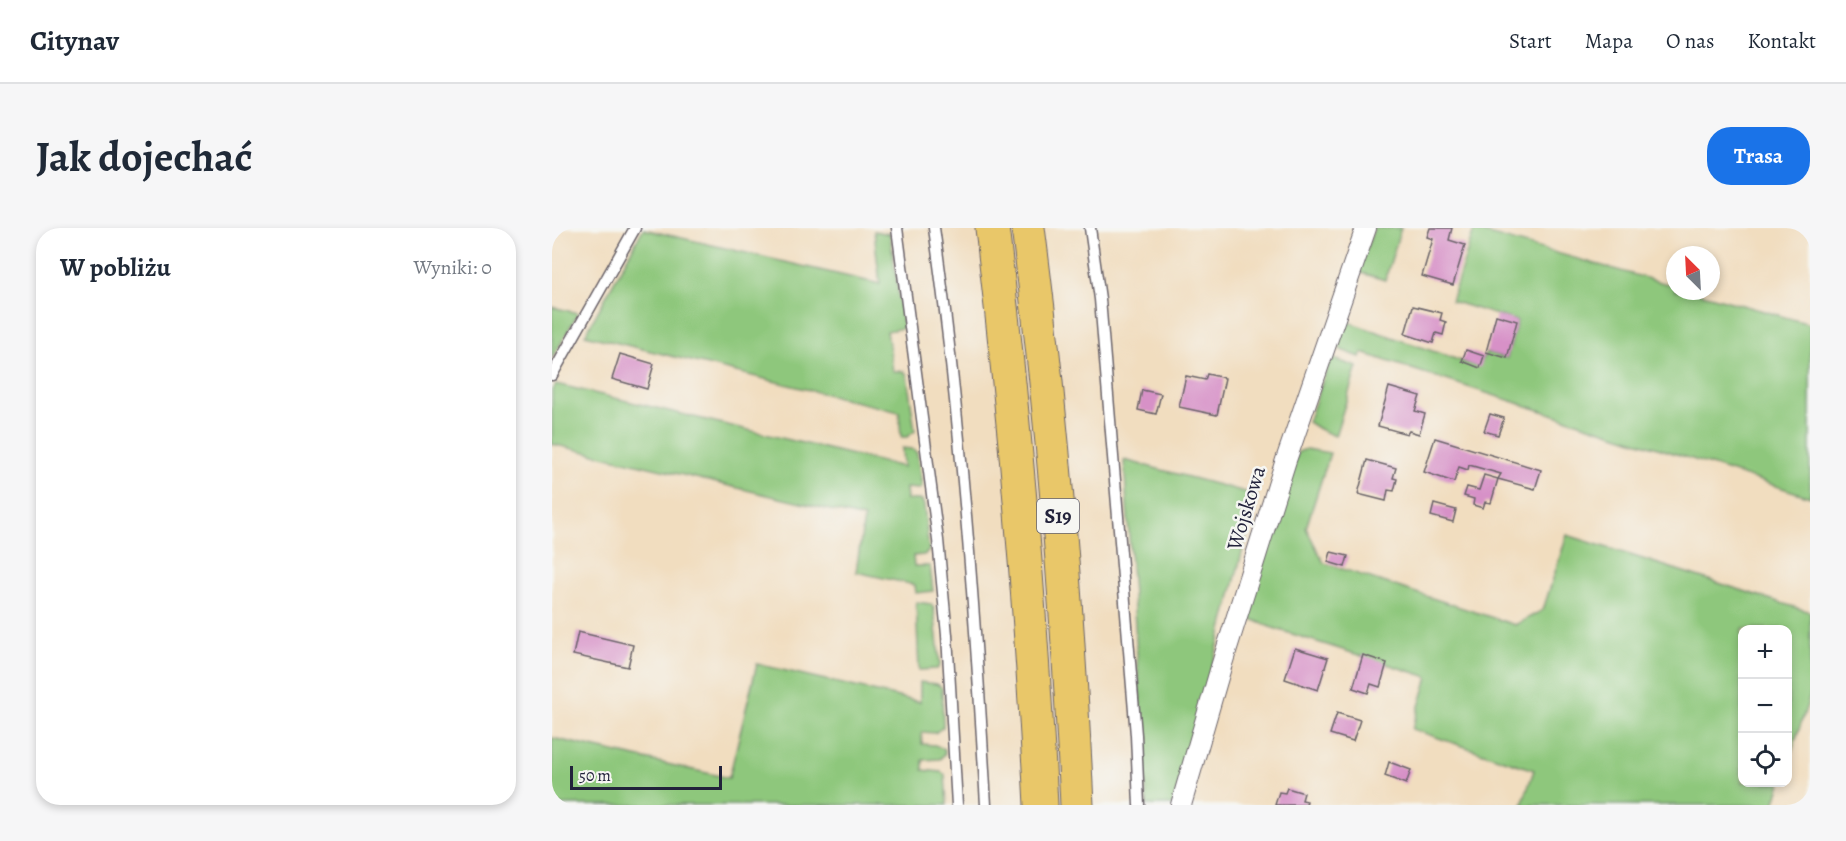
<!DOCTYPE html>
<html lang="pl">
<head>
<meta charset="utf-8">
<style>
  body { margin:0; font-family:Alegreya,serif; background:#f6f6f7; color:#1f2937 }
  .controls { position:absolute; right:18px; bottom:18px; display:grid; overflow:hidden; border-radius:12px; box-shadow:0 3px 9px #0003 }
  .controls button { width:54px; height:54px; display:grid; place-items:center; padding:0; border:0; border-bottom:2px solid #e0e1e3; background:#fff; color:#1f2937; font:30px sans-serif }
  .compass { position:absolute; left:1114px; top:18px; width:54px; height:54px; border-radius:50%; background:#fff; box-shadow:0 3px 9px #0003; rotate:336deg }
  .scale { position:absolute; left:18px; bottom:15px; width:152px; box-sizing:border-box; padding-left:6px; border:3px solid #22223b; border-top:0; font-size:16px; line-height:21px; white-space:nowrap; color:#22223b; -webkit-text-stroke:4px #f6f6f2; paint-order:stroke }
  .list { margin:0; padding:0; list-style:none }
  h2 { display:flex; justify-content:space-between; align-items:center; height:78px; margin:0; padding:0 24px; font-size:26px }
  h2 small { font-size:20px; font-weight:400; color:#747a83 }
  .icon { flex:none; width:33px; height:33px; fill:none; stroke:currentColor; stroke-width:2; stroke-linecap:round; stroke-linejoin:round }
  .map { position:relative; flex:none; width:1258px; height:577px; overflow:hidden; border-radius:24px }
  header { display:flex; align-items:center; gap:36px; box-sizing:border-box; height:84px; padding:0 30px; background:#fff; border-bottom:2px solid #e0e1e3 }
  header strong { font-size:28px }
  nav { display:flex; gap:33px; margin-inline-start:auto; font-size:21px }
  .intro { display:flex; align-items:center; justify-content:space-between; box-sizing:border-box; height:144px; padding:0 36px }
  h1 { margin:0; font-size:42px }
  .button { padding:15px 27px; border-radius:24px; background:#1a73e8; color:#fff; font-size:21px; font-weight:700 }
  main { display:flex; gap:36px; padding:0 36px }
  aside { flex:1; background:#fff; border-radius:24px; box-shadow:0 3px 9px #0003 }
  .map>svg:first-child { display:block }
</style>
</head>
<body>
<header>
<strong>Citynav</strong>
<nav><a>Start</a><a>Mapa</a><a>O nas</a><a>Kontakt</a></nav>
</header>
<div class="intro"><h1>Jak dojechać</h1><a class="button">Trasa</a></div>
<main>
<aside>
<h2>W pobliżu<small>Wyniki: 0</small></h2>
<ul class="list">
</ul>
</aside>
<div class="map">
<svg width="1258" height="577" viewBox="0 0 1258 577">
  <rect width="100%" height="100%" fill="#f6f6f2"/>
  <filter id="ink" filterUnits="userSpaceOnUse"><feTurbulence type="fractalNoise" baseFrequency=".0167" numOctaves="2"/><feDisplacementMap in="SourceGraphic" scale="12" xChannelSelector="R" yChannelSelector="G"/><feConvolveMatrix kernelMatrix="1 2 1 2 8 2 1 2 1" color-interpolation-filters="sRGB"/></filter>
  <filter id="wash" filterUnits="userSpaceOnUse"><feTurbulence type="fractalNoise" baseFrequency=".008" numOctaves="4" result="noise"/><feDisplacementMap in="SourceGraphic" scale="24" xChannelSelector="R" yChannelSelector="G"/><feGaussianBlur stdDeviation="1.35" result="paint"/><feColorMatrix in="noise" values="0 0 0 0 0 0 0 0 0 0 0 0 0 0 0 0 0 1.4 0 .05"/><feComposite in="paint" operator="in"/></filter>
  <g filter="url(#wash)">
    <rect width="100%" height="100%" fill="#f1ddbf"/>
    <!-- green -->
    <g fill="#8ec77b" stroke="#58745b" stroke-width="1.5">
      <path d="M822 0H849L833 52 806 44Z"/>
      <path d="M91 1 328 56 322 3 338 6 351 100 335 103 341 143H352L355 147 363 203 355 209H349L347 184 33 107Z"/>
      <path d="M922 2 1123 58V63H1140L1258 96V269L810 125 808 129 789 122 785 112 801 59 806 60 796 94 927 139 934 124 955 130 965 93 899 73Z"/>
      <path d="M0 79 26 85 0 131Z"/>
      <path d="M782 131 805 139 783 208 767 201 756 194 778 132Z"/>
      <path d="M4 156 351 239 350 220 360 221 365 225 370 259 367 261 354 260 355 272H370L372 278 377 323 372 327 361 328 362 338H378L381 363 364 365 363 357 304 344 312 290 0 216V162Z"/>
      <path d="M754 221 778 225 754 300 772 335 963 397 991 382 1015 307 1258 384V468L1236 535V401H1190V554L1229 555 1222 577H970L982 542 860 501 876 449 718 399 697 390 696 382 746 224Z"/>
      <path d="M572 232 705 267 664 425 621 577H595Z"/>
      <path d="M364 374 379 376 382 381 388 437 385 441 367 442Z"/>
      <path d="M205 436 368 474V454L385 456 390 460 391 499 383 505 370 504V516L383 517 392 521 393 525 388 531 371 532V542L389 544 393 547 395 577H0V510L177 550Z"/>
    </g>
    <g id="blocks">
      <!-- building -->
      <g fill="#d791c7">
        <path d="M878 0H900L897 12 913 17 901 57 870 48 881 11 875 9Z"/>
        <path d="M861 78 890 85 888 92 894 94 891 107 884 105 881 115 853 106Z"/>
        <path d="M944 87 965 93 955 130 934 124Z"/>
        <path d="M914 122 932 128 928 140 910 133Z"/>
        <path d="M68 126 102 136 95 161 60 151Z"/>
        <path d="M655 146 673 150 665 187 627 179 634 148 653 152Z"/>
        <path d="M837 159 868 168 863 183 873 186 867 206 857 203 855 206 826 198Z"/>
        <path d="M590 162 609 166 604 186 586 182Z"/>
        <path d="M938 186 952 190 946 207 932 203Z"/>
        <path d="M883 210 989 242 983 261 946 251 949 246 917 237 916 242 907 239 902 254 872 244Z"/>
        <path d="M815 232 844 240 841 250 845 251 842 263 836 262 834 273 806 266Z"/>
        <path d="M932 247 946 251 939 275 933 274 931 280 921 277 922 271 912 268 915 259 927 262Z"/>
        <path d="M882 276 904 282 901 294 879 288Z"/>
        <path d="M779 324 796 328 793 339 776 334Z"/>
        <path d="M26 404 81 417 76 439 21 427Z"/>
        <path d="M743 420 776 430 766 462 733 451Z"/>
        <path d="M811 427 835 435 828 459 819 456 816 465 801 460Z"/>
        <path d="M785 485 808 492 801 513 778 506Z"/>
        <path d="M837 534 859 542 854 556 833 548Z"/>
        <path d="M735 560 752 565 750 572 755 573 754 577H723L727 564 733 565Z"/>
      </g>
    </g>
  </g>
  <g filter="url(#ink)">
    <use href="#blocks" fill-opacity="0" stroke="#6a6369" stroke-width="1.5"/>
    <g fill="none" stroke-linecap="round" stroke-linejoin="round">
      <!-- lane casing -->
      <g stroke="#6a6369" stroke-width="13">
        <g id="lane">
          <path d="M345 0 386 312 395 407 405 577"/>
          <path d="M382 0C409 191 423 384 434 577"/>
          <path d="M538 0 548 71 584 507 587 577"/>
          <path d="M0 147 83 0"/>
        </g>
      </g>
      <!-- street casing -->
      <g stroke="#6a6369" stroke-width="22">
        <path id="street" d="M629 577 669 439 734 232 814 0"/>
      </g>
      <!-- highway casing -->
      <g stroke="#6a6369" stroke-width="35">
        <g id="highway">
          <path d="M440 0C463 192 479 384 489 577"/>
          <path d="M476 0C501 191 516 384 525 577"/>
        </g>
      </g>
      <!-- lane -->
      <use href="#lane" stroke="#fff" stroke-width="10"/>
      <!-- street -->
      <use href="#street" stroke="#fff" stroke-width="20"/>
      <!-- highway -->
      <use href="#highway" stroke="#e9c769" stroke-width="33"/>
    </g>
  </g>
  <g text-anchor="middle" dominant-baseline="central" stroke-width="5" stroke-linejoin="round" paint-order="stroke">
    <!-- shield labels -->
    <rect fill="#f6f6f2" stroke="#626272" stroke-width="1.5" x="485" y="271" width="42" height="34" rx="4.5"/>
    <g font-size="20" font-weight="bold" fill="#22223b">
      <text x="506" y="288">S19</text>
    </g>
    <!-- street labels -->
    <g font-size="21" fill="#22223b" stroke="#f6f6f2">
      <text transform="translate(694 280) rotate(-73)">Wojskowa</text>
    </g>
  </g>
</svg>
<div class="controls">
<button>+</button>
<button>−</button>
<button><svg class="icon" aria-label="locate" viewBox="0 0 24 24"><circle cx="12" cy="12" r="6"/><path d="M12 2v4M12 18v4M2 12h4M18 12h4"/></svg></button>
</div>
<svg class="compass" viewBox="-18 -18 36 36"><path d="M0-13l5 13h-10z" fill="#e53935"/><path d="M0 13l5-13h-10z" fill="#747a83"/></svg>
<div class="scale">50 m</div>
</div>
</main>
</body>
</html>
